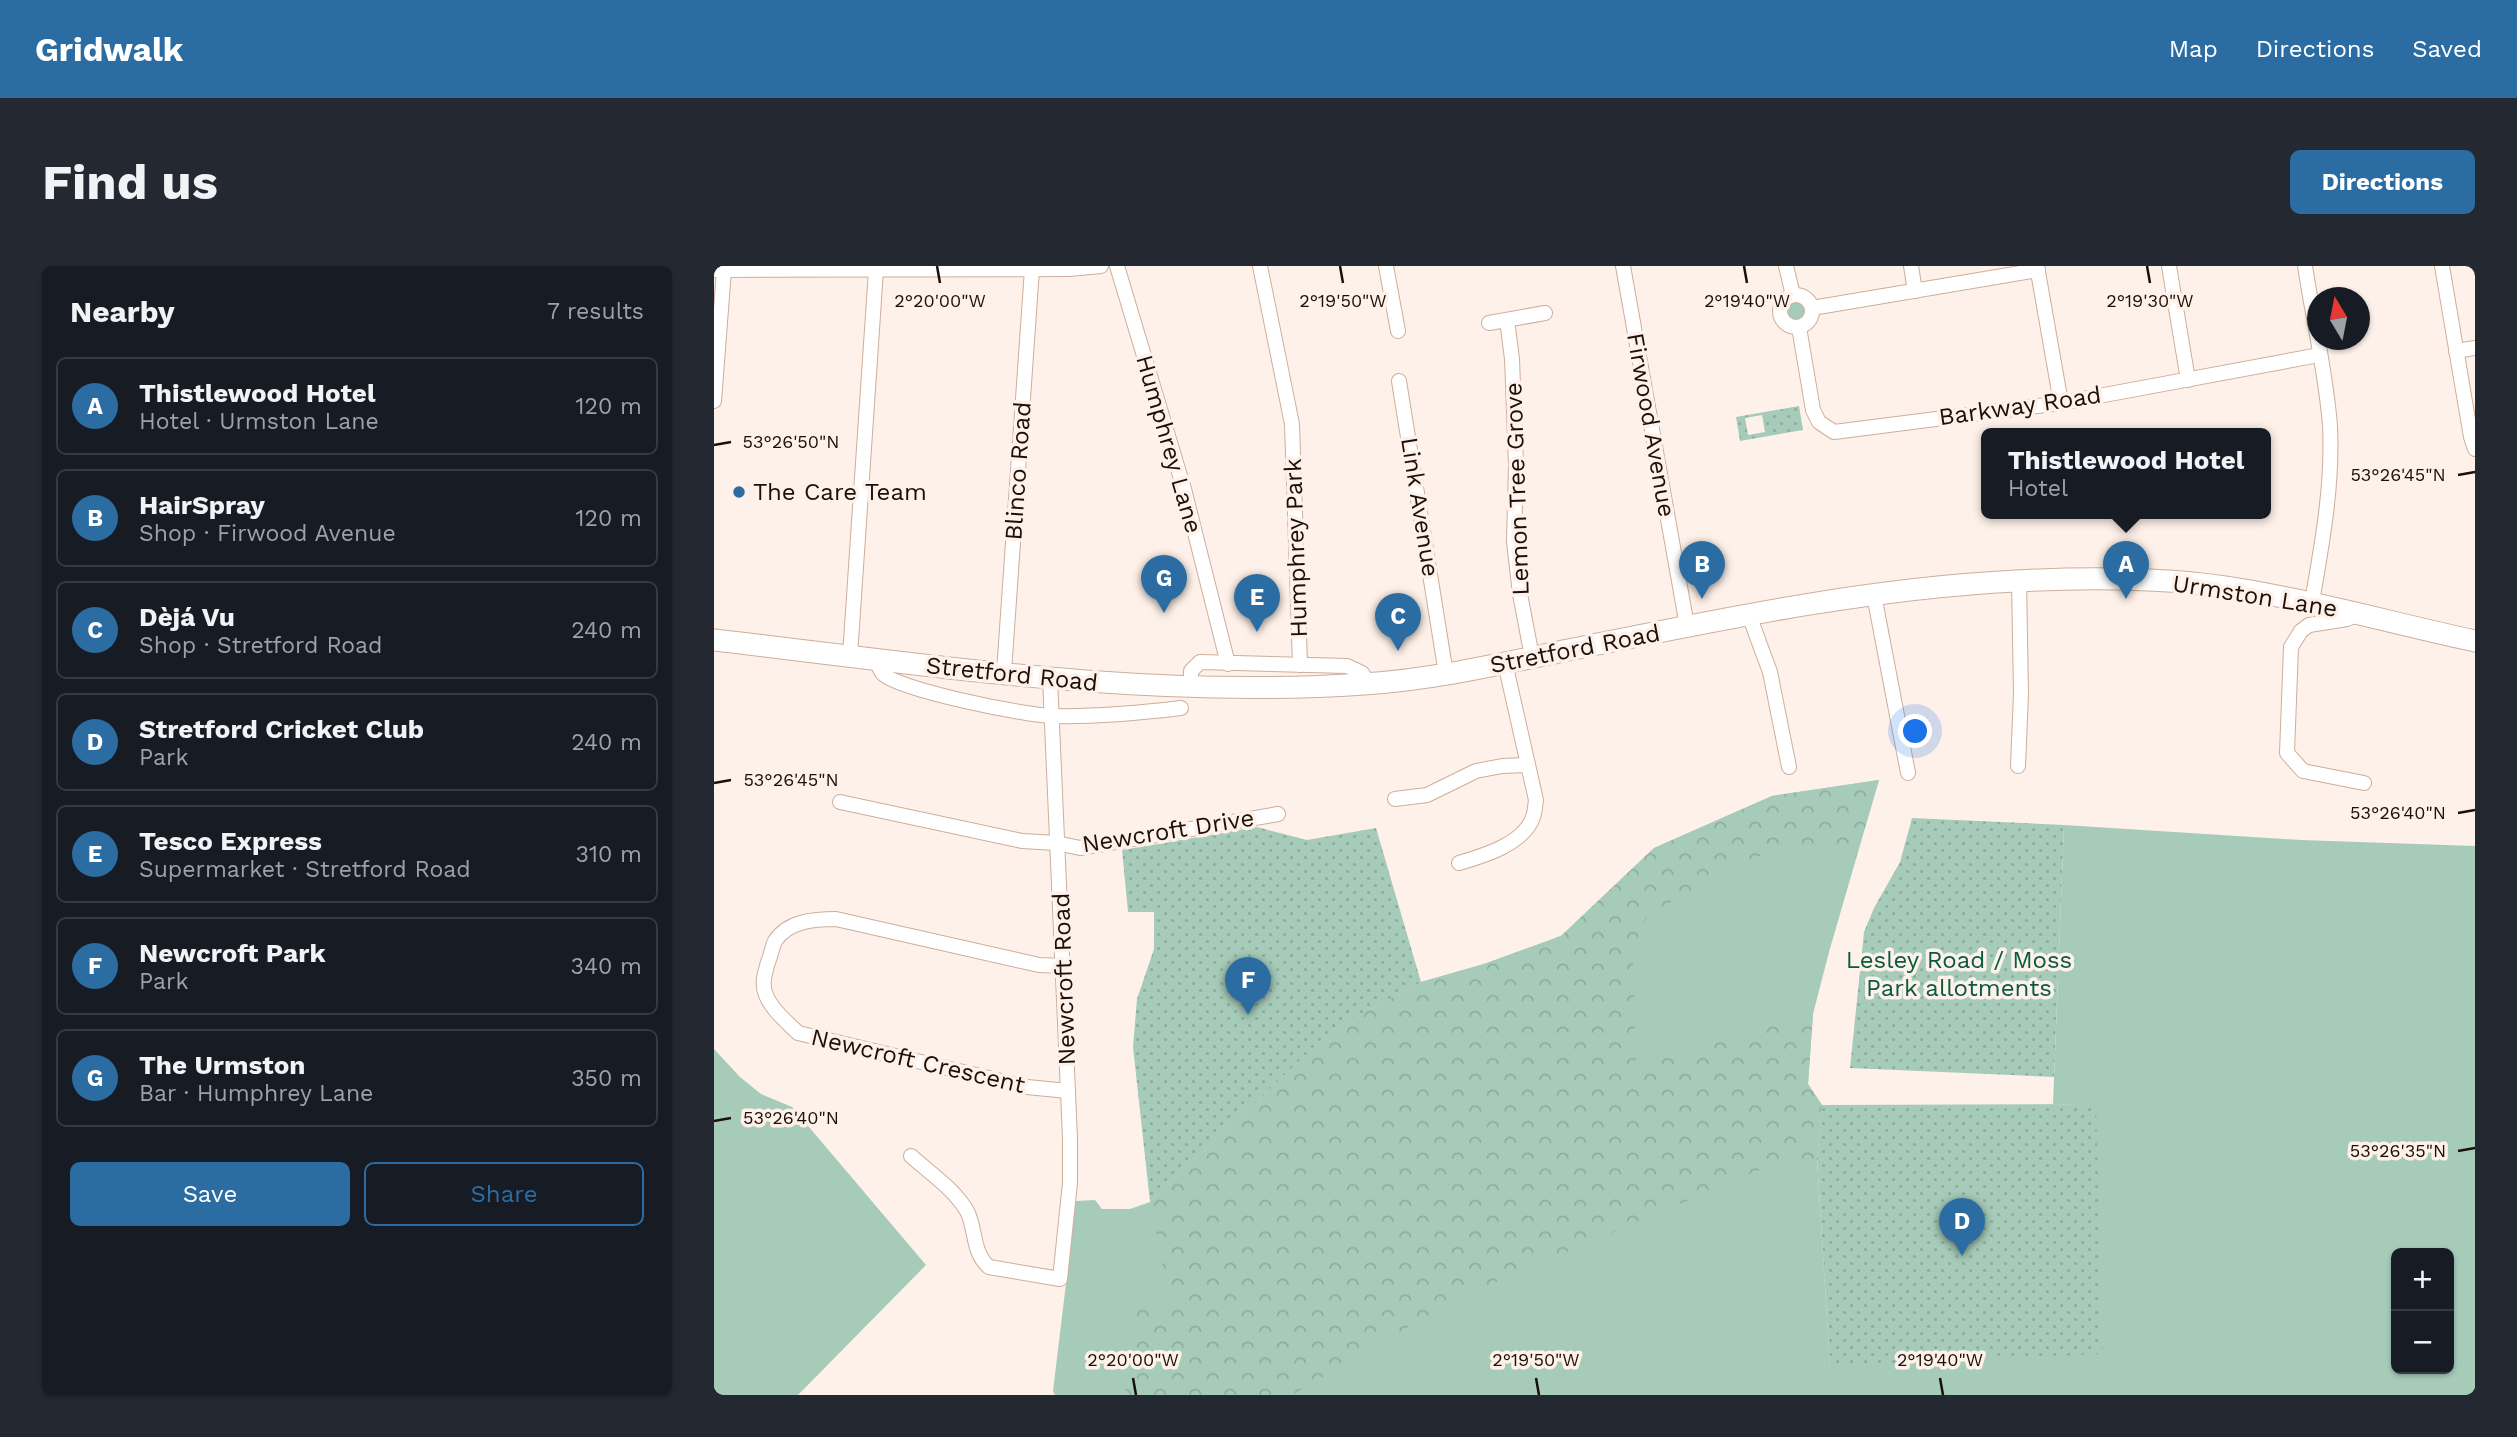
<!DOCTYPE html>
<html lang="en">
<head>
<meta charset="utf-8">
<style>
  body { margin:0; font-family:"Work Sans",sans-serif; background:#242831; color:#f1f3f6 }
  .controls { position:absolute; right:21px; bottom:21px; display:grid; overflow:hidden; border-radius:10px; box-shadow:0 2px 5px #0004 }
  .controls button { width:63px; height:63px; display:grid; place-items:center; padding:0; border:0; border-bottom:2px solid #363941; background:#171b24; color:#f1f3f6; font:35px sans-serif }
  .compass { position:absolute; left:1593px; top:21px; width:63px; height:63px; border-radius:50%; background:#171b24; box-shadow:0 2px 5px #0004; rotate:350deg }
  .you { position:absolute; left:1202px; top:466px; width:24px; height:24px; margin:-18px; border:5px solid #fff; border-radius:50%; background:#1a73e8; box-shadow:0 0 0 10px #1a73e833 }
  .badge { display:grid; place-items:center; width:46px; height:46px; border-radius:50%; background:#2b6da3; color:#fff; font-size:23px; font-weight:700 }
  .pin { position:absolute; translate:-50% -58px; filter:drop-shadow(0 2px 4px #0008) }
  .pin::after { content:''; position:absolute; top:37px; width:24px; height:21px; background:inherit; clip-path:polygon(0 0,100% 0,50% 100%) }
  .popup { position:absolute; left:1267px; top:162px; width:290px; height:91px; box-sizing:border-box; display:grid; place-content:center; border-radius:10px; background:#171b24; filter:drop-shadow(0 2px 5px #0005); font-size:23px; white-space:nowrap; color:#9ea1a6 }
  .popup b { font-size:26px; color:#f1f3f6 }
  .popup::after { content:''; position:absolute; left:50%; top:100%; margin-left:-14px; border:14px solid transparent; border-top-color:#171b24 }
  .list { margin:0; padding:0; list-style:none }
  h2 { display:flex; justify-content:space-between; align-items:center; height:91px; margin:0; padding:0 28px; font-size:30px }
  h2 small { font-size:23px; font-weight:400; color:#9ea1a6 }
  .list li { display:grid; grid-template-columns:46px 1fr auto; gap:21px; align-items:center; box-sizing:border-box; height:98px; margin:0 14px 14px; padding:0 14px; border:2px solid #363941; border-radius:10px }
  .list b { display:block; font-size:26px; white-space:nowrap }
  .list p { margin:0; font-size:23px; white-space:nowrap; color:#9ea1a6 }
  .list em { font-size:23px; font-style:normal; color:#9ea1a6 }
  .actions { display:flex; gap:14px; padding:21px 28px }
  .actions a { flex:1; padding:16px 0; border:2px solid #2b6da3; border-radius:10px; text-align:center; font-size:24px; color:#2b6da3 }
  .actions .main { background:#2b6da3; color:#fff }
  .map { position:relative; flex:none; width:1761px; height:1129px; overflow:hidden; border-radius:10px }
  header { display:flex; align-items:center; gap:42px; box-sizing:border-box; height:98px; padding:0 35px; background:#2b6da3; color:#fff }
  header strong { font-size:33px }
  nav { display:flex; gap:38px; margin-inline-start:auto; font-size:24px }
  .intro { display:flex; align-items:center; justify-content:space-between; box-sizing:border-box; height:168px; padding:0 42px }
  h1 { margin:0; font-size:49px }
  .button { padding:18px 32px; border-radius:10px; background:#2b6da3; color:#fff; font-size:24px; font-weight:700 }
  main { display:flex; gap:42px; padding:0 42px }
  aside { flex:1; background:#171b24; border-radius:10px; box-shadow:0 2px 5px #0004 }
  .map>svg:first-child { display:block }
</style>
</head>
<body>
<header>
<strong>Gridwalk</strong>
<nav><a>Map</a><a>Directions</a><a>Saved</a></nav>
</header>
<div class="intro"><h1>Find us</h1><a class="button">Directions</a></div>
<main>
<aside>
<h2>Nearby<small>7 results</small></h2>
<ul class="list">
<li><span class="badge">A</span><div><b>Thistlewood Hotel</b><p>Hotel · Urmston Lane</p></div><em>120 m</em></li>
<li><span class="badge">B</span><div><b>HairSpray</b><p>Shop · Firwood Avenue</p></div><em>120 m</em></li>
<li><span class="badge">C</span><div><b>Dèjá Vu</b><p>Shop · Stretford Road</p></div><em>240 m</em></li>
<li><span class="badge">D</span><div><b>Stretford Cricket Club</b><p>Park</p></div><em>240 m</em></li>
<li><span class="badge">E</span><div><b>Tesco Express</b><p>Supermarket · Stretford Road</p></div><em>310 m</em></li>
<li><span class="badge">F</span><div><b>Newcroft Park</b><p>Park</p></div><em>340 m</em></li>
<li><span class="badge">G</span><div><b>The Urmston</b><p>Bar · Humphrey Lane</p></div><em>350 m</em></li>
</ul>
<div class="actions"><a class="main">Save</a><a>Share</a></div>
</aside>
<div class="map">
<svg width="1761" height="1129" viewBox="0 0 1761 1129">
  <defs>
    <pattern id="forest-crowns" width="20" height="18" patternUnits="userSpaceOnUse" patternTransform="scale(1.75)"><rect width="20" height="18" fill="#a6cbb9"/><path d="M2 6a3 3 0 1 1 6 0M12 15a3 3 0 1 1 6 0" fill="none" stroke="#8ead9e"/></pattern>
    <pattern id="park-dots" width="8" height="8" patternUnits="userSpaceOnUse" patternTransform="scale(1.75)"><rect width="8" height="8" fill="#a6cbb9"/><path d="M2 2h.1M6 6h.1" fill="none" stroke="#8ead9e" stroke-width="1.8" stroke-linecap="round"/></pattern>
  </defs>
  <rect width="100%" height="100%" fill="#fef1e9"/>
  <!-- grass -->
  <g fill="#a6cbb9" fill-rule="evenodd">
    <circle cx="1082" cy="45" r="9"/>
    <path d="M1165 514 1115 686 1099 748 1094 818 1108 839 1103 893 1116 1100 1382 838H1339L1350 559 1587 574 1761 580V1129H341L339 1125 362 935 381 934 388 943H416L436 936 618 764 707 716 770 698 847 670 940 582 1058 530ZM1682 987H1735V1103H1682Z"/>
    <path d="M0 783 26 811 47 828 78 841 212 999 84 1129H0Z"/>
  </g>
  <!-- forest -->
  <path fill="url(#forest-crowns)" d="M1165 514 1142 591 1067 579 934 648 919 683 922 799 1099 748 1094 818 1108 839 1103 893H1072L744 1032 578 1129H411L423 1044 457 1041 436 936 618 764 707 716 770 698 847 670 940 582 1058 530Z"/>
  <!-- park -->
  <g fill="url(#park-dots)" fill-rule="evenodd">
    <path d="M1085 140 1089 164 1026 175 1022 151ZM1048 149 1051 166 1034 169 1031 152Z"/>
    <path d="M1198 552 1350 559 1340 811 1136 802 1150 666 1160 642 1186 596Z"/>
    <path d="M543 561 593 574 662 562 707 716 618 764 436 936 419 781 423 733 440 683V646H414L408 584Z"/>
    <path d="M1382 838 1389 1088 1116 1100 1103 893 1108 839Z"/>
  </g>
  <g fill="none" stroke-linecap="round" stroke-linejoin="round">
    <!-- street casing -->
    <g stroke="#cdae9b" stroke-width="16">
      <g id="street">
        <path d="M403 0 470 223 514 398"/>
        <path d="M546 0 578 158 586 399"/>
        <path d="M672 0 684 65"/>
        <path d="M909 0 973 360"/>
        <path d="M1072 0 1079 29"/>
        <path d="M1197 0 1201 25"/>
        <path d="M1323 0 1347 137"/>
        <path d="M1455 0 1474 114"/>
        <path d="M1591 0C1599 53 1612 106 1616 160 1619 219 1608 278 1598 336"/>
        <path d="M1728 0 1757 171 1761 183"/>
        <path d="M0 4 355 3 387 0"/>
        <circle cx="1082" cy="45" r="16"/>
        <path d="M1098 42 1324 4"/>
        <path d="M793 54 798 93 802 199 800 276 806 328 818 391"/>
        <path d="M775 57 831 47"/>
        <path d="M1085 61 1099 144 1105 156 1120 166 1347 137 1605 89"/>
        <path d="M1742 85 1761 82"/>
        <path d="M685 115 732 408"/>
        <path d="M0 135 10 4"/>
        <path d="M1160 329 1194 507"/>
        <path d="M1035 349 1056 406 1075 501"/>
        <path d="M1642 349 1633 353 1595 359 1587 365 1577 381 1573 487 1589 505 1650 517"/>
        <path d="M136 390 162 4"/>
        <path d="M162 394C164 398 166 404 169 408 186 424 313 450 339 450 382 451 425 447 467 442"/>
        <path d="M290 406 318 3"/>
        <path d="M477 421V405L486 396 633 400 648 407 655 418"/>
        <path d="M1304 500 1307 428 1305 314"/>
        <path d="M681 533 713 529 762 505 788 500 814 499"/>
        <path d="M126 536 308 575 343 577 366 582 564 548"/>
        <path d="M745 597C769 590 810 578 819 551 821 546 821 540 822 534L791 397"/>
        <path d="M350 700 325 699 122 653C100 653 74 655 61 675 58 681 57 690 54 696 51 708 47 717 52 729 58 744 72 755 84 767L313 821 354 825"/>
        <path d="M197 890C216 907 240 923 253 945 262 962 258 987 275 1001L346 1013 356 917V872L336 412"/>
      </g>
    </g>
    <!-- secondary casing -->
    <g stroke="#cdae9b" stroke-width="23">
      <path id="secondary" d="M0 374C216 399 432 433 650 418 727 413 803 394 879 379 1018 351 1160 322 1302 315 1376 311 1453 311 1525 323 1605 336 1682 358 1761 375"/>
    </g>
    <!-- street -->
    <use href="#street" stroke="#fff" stroke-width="14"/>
    <!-- secondary -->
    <use href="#secondary" stroke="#fff" stroke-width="21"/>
  </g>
  <!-- ticks -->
  <path fill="none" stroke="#1b1009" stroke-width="2.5" d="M223 0 226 17M626 0 629 17M1030 0 1033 17M1433 0 1436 17M0 179 17 176M1744 209 1761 206M0 517 17 514M1744 547 1761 544M0 855 17 852M1744 885 1761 882M419 1112 422 1129M822 1112 825 1129M1226 1112 1229 1129"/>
  <!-- markers -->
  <circle fill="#2b6da3" stroke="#fef1e9" stroke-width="2.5" cx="25" cy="226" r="7"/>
  <g text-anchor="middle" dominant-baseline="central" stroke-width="7" stroke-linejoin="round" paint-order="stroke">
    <!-- street labels -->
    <g font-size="24" fill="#1b1009" stroke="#fef1e9">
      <text transform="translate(1306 140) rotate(-8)">Barkway Road</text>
      <text transform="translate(937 159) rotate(80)">Firwood Avenue</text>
      <text transform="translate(455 178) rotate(74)">Humphrey Lane</text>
      <text transform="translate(304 205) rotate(-86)">Blinco Road</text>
      <text transform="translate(803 223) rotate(-92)">Lemon Tree Grove</text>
      <text transform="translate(706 241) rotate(81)">Link Avenue</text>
      <text transform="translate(582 282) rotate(-92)">Humphrey Park</text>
      <text transform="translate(1541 330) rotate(9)">Urmston Lane</text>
      <text transform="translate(861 383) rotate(-11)">Stretford Road</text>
      <text transform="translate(298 408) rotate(6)">Stretford Road</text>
      <text transform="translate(454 565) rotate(-9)">Newcroft Drive</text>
      <text transform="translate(350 713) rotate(-92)">Newcroft Road</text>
      <text transform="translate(204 795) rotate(13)">Newcroft Crescent</text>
    </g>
    <!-- poi labels -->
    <g font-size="24" fill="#1b1009" stroke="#fef1e9" text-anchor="start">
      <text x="39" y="226">The Care Team</text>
    </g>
    <!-- park labels -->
    <g font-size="24" fill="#065b40" stroke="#fef1e9">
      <text x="1245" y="694">Lesley Road / Moss<tspan x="1245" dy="28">Park allotments</tspan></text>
    </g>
  </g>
  <g font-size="18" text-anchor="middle" fill="#1b1009" stroke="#fef1e9" stroke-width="7" stroke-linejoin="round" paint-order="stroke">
    <text x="226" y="41">2°20'00"W</text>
    <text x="629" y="41">2°19'50"W</text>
    <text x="1033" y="41">2°19'40"W</text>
    <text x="1436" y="41">2°19'30"W</text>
    <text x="77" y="182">53°26'50"N</text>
    <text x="1684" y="215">53°26'45"N</text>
    <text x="77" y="520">53°26'45"N</text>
    <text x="1684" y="553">53°26'40"N</text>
    <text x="77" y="858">53°26'40"N</text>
    <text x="1684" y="891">53°26'35"N</text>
    <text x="419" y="1100">2°20'00"W</text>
    <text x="822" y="1100">2°19'50"W</text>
    <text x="1226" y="1100">2°19'40"W</text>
  </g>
</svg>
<div class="controls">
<button>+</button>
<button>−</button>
</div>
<svg class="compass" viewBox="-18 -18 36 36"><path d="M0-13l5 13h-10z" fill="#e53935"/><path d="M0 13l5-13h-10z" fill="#9ea1a6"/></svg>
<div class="you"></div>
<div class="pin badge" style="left:1412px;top:333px">A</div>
<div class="popup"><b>Thistlewood Hotel</b>Hotel</div>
<div class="pin badge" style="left:988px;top:333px">B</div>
<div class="pin badge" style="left:684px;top:385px">C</div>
<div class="pin badge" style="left:1248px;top:990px">D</div>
<div class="pin badge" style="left:543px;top:366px">E</div>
<div class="pin badge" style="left:534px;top:749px">F</div>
<div class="pin badge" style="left:450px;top:347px">G</div>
</div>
</main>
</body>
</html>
